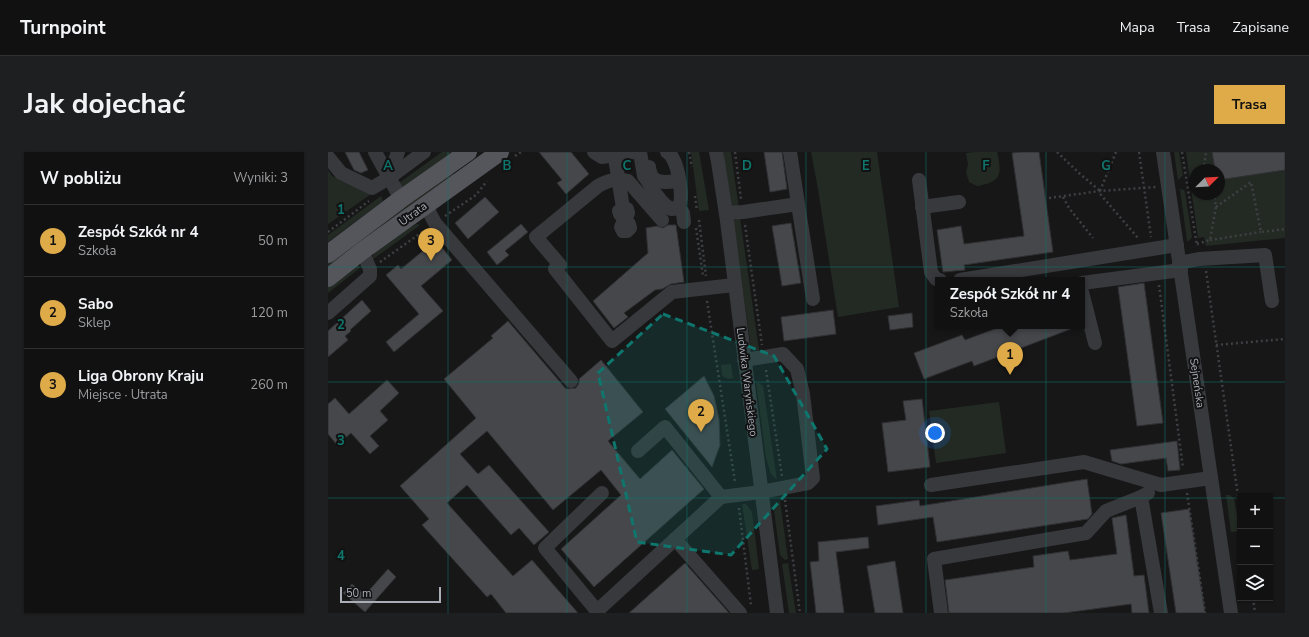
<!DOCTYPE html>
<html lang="pl">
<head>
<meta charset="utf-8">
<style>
  body { margin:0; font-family:"Nunito Sans",sans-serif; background:#1e1f20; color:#f1f3f6 }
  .controls { position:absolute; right:12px; bottom:12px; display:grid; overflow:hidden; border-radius:0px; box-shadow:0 1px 3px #0004 }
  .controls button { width:36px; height:36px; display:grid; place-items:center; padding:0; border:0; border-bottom:1px solid #303132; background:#111112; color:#f1f3f6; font:20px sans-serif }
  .compass { position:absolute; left:861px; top:12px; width:36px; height:36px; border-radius:50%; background:#111112; box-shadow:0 1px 3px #0004; rotate:66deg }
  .scale { position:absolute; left:12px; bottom:10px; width:101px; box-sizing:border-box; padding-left:4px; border:2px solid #aaaeb7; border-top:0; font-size:11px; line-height:14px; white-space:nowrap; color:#aaaeb7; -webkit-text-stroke:3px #121213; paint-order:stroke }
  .you { position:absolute; left:607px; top:281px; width:14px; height:14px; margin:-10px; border:3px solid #fff; border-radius:50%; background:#1a73e8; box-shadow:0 0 0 6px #1a73e833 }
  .badge { display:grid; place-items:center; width:26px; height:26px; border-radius:50%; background:#dfab48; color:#111; font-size:13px; font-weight:700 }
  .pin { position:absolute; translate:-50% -33px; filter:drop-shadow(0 1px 2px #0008) }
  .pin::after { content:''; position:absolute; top:21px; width:14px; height:12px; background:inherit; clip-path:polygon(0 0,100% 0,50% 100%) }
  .popup { position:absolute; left:607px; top:125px; width:150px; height:52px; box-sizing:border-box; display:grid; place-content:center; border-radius:0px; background:#111112; filter:drop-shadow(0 1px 3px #0005); font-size:13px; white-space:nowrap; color:#9c9d9f }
  .popup b { font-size:15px; color:#f1f3f6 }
  .popup::after { content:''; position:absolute; left:50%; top:100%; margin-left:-8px; border:8px solid transparent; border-top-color:#111112 }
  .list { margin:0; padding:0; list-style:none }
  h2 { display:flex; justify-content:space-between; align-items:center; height:52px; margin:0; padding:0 16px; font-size:17px }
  h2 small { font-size:13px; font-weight:400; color:#9c9d9f }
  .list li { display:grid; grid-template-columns:26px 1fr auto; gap:12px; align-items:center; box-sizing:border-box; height:72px; padding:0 16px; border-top:1px solid #303132 }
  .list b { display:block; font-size:15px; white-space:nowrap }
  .list p { margin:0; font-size:13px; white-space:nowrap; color:#9c9d9f }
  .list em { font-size:13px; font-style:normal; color:#9c9d9f }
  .icon { flex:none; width:22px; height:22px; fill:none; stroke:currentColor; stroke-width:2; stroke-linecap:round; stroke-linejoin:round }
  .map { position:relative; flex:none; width:957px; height:461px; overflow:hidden; border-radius:0px }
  header { display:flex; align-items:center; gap:24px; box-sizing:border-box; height:56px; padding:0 20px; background:#111112; border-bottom:1px solid #303132 }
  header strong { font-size:19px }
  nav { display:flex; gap:22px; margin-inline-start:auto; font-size:14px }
  .intro { display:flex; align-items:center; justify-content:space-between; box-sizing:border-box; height:96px; padding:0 24px }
  h1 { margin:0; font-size:28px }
  .button { padding:10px 18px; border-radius:0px; background:#dfab48; color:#111; font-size:14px; font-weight:700 }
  main { display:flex; gap:24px; padding:0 24px }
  aside { flex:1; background:#111112; border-radius:0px; box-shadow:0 1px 3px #0004 }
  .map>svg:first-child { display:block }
</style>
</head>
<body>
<header>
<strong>Turnpoint</strong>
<nav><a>Mapa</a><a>Trasa</a><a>Zapisane</a></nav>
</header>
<div class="intro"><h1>Jak dojechać</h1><a class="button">Trasa</a></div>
<main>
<aside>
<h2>W pobliżu<small>Wyniki: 3</small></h2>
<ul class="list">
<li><span class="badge">1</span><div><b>Zespół Szkół nr 4</b><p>Szkoła</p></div><em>50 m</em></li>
<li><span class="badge">2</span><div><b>Sabo</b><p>Sklep</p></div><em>120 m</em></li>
<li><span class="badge">3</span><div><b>Liga Obrony Kraju</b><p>Miejsce · Utrata</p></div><em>260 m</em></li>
</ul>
</aside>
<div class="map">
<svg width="957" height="461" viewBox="0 0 957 461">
  <rect width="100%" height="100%" fill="#171718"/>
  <!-- green -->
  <g fill="#232a24">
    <path d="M114 0H125L74 36 71 31Z"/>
    <path d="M363 0H371L381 58 371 59Z"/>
    <path d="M395 0H403L411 57 403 55Z"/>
    <path d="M483 0H549L571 155 510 165 490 37Z"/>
    <path d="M648 0H669C674 22 674 30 649 34L641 30 638 20 640 13 638 1Z"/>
    <path d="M846 0H851L855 23 850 28Z"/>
    <path d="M858 0H884L887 18H867V42H891V28L957 18V86L878 94 876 85 870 86Z"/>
    <path d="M0 18 4 24 18 31 46 40 0 72Z"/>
    <path d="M124 20 126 23 0 116V110Z"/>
    <path d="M852 37 856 38 857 40 864 85 861 89H859Z"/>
    <path d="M53 44 55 49 54 50 0 90V83Z"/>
    <path d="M409 66H412L431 198H426L423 196 405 70Z"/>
    <path d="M89 72 92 73 44 108C44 94 78 78 89 72Z"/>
    <path d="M29 112 32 116 0 141V134Z"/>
    <path d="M403 212 405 226 400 227 394 224 393 213Z"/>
    <path d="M428 231H431L435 234 449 328 443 322 438 306Z"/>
    <path d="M671 250 678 301 608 311 601 259Z"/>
    <path d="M898 343H902L906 347 912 379 903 380Z"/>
    <path d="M452 348 460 407 457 408 452 403 446 359 447 355Z"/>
    <path d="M414 352H418L424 360 431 417 424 418Z"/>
    <path d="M460 411 468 461H461L454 412Z"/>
  </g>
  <!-- building -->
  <g fill="#46474b" stroke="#313134">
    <path d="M17 0H31L40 18 33 21 26 18Z"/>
    <path d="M211 0H243L261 22 238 42 229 31 234 28Z"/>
    <path d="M436 0H454L459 37 442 40Z"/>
    <path d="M693 0H711L725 100 636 113 637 118 615 120 609 78 633 74 636 92 696 84 684 1Z"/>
    <path d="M884 0H957V18L891 28V18H887Z"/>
    <path d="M157 45 171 60 140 87 127 71Z"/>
    <path d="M463 71 473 131 454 134 444 74Z"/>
    <path d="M193 72 200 80 177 99 181 103 169 113 159 100Z"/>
    <path d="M340 73H348L356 130 343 132 334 137 327 138 296 161 300 165 286 176 265 149 320 101 318 76 329 74 335 76Z"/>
    <path d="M108 88 124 108 93 134 115 159 66 200 58 190 91 162 58 123 70 113 73 117Z"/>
    <path d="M816 131 835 271 809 274 790 135Z"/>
    <path d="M34 148 43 159 22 178 23 179 17 184 20 188 0 205V179Z"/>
    <path d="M505 158 508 182 456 189 453 165Z"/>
    <path d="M584 161 585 175 562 178 560 164Z"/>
    <path d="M180 169 238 237 248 236 251 231V227L273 208 315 260 280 289 312 327 344 298 376 337 266 435 233 397 293 343 273 318 225 358 159 279 132 302 150 322 161 313 221 380 206 393 191 376 183 383 139 333 119 351 185 424 204 408 250 461H178L163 442 159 445 94 373 101 367 72 334 148 266 116 227 165 186 163 184Z"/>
    <path d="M675 174 748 175 646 214 644 209 596 227 586 201 634 183 637 188Z"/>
    <path d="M376 224 386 244 391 267 392 293 384 315 337 257Z"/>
    <path d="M59 228 71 241 52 259 60 268 42 284 51 294 42 302 23 281 9 293 0 282V252L7 246 21 262Z"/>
    <path d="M594 247 602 315 560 320 554 271 578 268 575 249Z"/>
    <path d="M849 289 852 318 840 319 838 306 793 312 784 309 782 298Z"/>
    <path d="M759 327 764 362 760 367 609 390 605 365 550 373 548 354 591 348 592 354Z"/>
    <path d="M861 357 877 461H848L833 361Z"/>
    <path d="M798 363 806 424 816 423 821 461H804L803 452 736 461H621L617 428 706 415 705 404 740 399 742 408 789 402 784 366Z"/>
    <path d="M540 385 541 396 508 400 516 461H488L482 410 491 409 490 390Z"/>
    <path d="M567 409 575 461H547L539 414Z"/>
    <path d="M357 411 401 461H301Z"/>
    <path d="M60 417 68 425 37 460 15 441 24 432 37 443Z"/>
  </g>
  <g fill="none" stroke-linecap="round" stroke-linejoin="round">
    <!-- path -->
    <g stroke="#3e4044" stroke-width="2.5" stroke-dasharray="2 3" stroke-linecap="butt">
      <path d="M361 0 364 15"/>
      <path d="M407 0 413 47"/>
      <path d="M729 0 751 21 772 39"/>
      <path d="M788 0 772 39 773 43 810 86"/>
      <path d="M811 0 823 85"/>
      <path d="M854 0 869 94"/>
      <path d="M187 4 193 0"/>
      <path d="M877 18 876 15 878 0"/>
      <path d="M367 44 369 59"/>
      <path d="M735 45 741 56 765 86"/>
      <path d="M721 46 772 39 828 35"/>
      <path d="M888 55 923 30 933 80 957 77"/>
      <path d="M117 64 148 43 159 29"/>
      <path d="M371 68 378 124"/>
      <path d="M417 73 434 193"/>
      <path d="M368 76 375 124"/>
      <path d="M0 80 41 49"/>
      <path d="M882 88 933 80"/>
      <path d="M869 92 882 88 888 55 886 42"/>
      <path d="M52 110 97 78"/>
      <path d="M878 119 912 358"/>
      <path d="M831 133 855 316"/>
      <path d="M379 149 407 330"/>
      <path d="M888 193 957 187"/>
      <path d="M438 218 454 324"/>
      <path d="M859 341 877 461"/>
      <path d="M457 348 472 461"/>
      <path d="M411 356 423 453"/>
      <path d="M925 446 927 461"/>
    </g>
    <!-- minor -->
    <g stroke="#38393d" stroke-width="14">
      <path d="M47 0 73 47"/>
      <path d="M266 0 274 5 305 0"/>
      <path d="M286 0 295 56 291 59 292 62 297 68 300 61 299 57 295 56"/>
      <path d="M312 0 316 24C319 27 321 31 323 35 328 43 335 53 343 57 346 57 349 56 351 53 356 46 350 15 345 7 344 4 342 2 339 0"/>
      <path d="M388 0 390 10 399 69 449 461"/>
      <path d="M462 0 470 52"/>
      <path d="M835 0 903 461"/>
      <path d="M0 5 13 21 44 36 61 26 96 0"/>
      <path d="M321 15C323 34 337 30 351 29"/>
      <path d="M61 26 70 0"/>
      <path d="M591 28 603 120 608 127 612 128"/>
      <path d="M97 52 107 71 243 229"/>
      <path d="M350 55 355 61 356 70"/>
      <path d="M594 55 631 50"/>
      <path d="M398 61 415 60 470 52 485 147"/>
      <path d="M297 68 301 72 302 76 299 79H295L293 75Z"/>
      <path d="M334 68 300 29C289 26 280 28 270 34L208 85 232 113 227 117 284 189 344 140 406 133"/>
      <path d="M851 111 871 107 937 103 944 149"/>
      <path d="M632 128 849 93"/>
      <path d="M754 131 853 118"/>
      <path d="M754 140 767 191"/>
      <path d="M0 161 42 124V117L34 99"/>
      <path d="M310 299 337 275 393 345"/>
      <path d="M603 333 756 310 833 333 883 326"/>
      <path d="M274 341 217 396 269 459 393 345 433 340 480 331 485 326 475 242 469 217 455 202 416 208"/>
      <path d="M820 341 813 345 833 461"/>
      <path d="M347 387 412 461"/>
      <path d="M613 461 606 407 758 381 778 359 813 345"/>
    </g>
    <!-- major -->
    <g stroke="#54565c" stroke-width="18">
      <path d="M0 102 73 47 140 0"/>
      <path d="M0 126 34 99 172 0"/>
    </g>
  </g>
  <!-- marked area -->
  <path fill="#0f766e" fill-opacity="0.2" stroke="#0f766e" stroke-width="3" stroke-dasharray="8 5" stroke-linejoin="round" d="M335 162 446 204 499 297 403 403 309 390 270 221Z"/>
  <!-- grid -->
  <path fill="none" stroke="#0f766e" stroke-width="1" stroke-opacity="0.55" d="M120 0V461M239 0V461M359 0V461M478 0V461M598 0V461M718 0V461M837 0V461M0 115H957M0 230H957M0 346H912M942 346H957"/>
  <g text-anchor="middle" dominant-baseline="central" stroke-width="4" stroke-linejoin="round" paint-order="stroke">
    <!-- street labels -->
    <g font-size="11" fill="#aaaeb7" stroke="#121213">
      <text transform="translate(85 62) rotate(-36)">Utrata</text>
      <text transform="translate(419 230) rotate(83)">Ludwika Waryńskiego</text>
      <text transform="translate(869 231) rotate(82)">Sejneńska</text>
    </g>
  </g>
  <g font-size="13" text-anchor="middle" font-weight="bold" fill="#0f766e" stroke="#121213" stroke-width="4" stroke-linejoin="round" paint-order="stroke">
    <text x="60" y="18">A</text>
    <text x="179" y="18">B</text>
    <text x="299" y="18">C</text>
    <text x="419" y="18">D</text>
    <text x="538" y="18">E</text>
    <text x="658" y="18">F</text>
    <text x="778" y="18">G</text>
    <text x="13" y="62">1</text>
    <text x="13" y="177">2</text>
    <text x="13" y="293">3</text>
    <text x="13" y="408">4</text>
  </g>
</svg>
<div class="controls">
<button>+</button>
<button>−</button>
<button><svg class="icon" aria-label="layers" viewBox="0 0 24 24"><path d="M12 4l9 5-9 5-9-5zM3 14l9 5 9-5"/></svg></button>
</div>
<svg class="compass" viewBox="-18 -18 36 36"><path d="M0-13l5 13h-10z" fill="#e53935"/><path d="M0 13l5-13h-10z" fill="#9c9d9f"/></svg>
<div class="scale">50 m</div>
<div class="you"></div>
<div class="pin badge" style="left:682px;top:223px">1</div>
<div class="popup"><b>Zespół Szkół nr 4</b>Szkoła</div>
<div class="pin badge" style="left:373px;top:280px">2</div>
<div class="pin badge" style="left:103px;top:109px">3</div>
</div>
</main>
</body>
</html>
